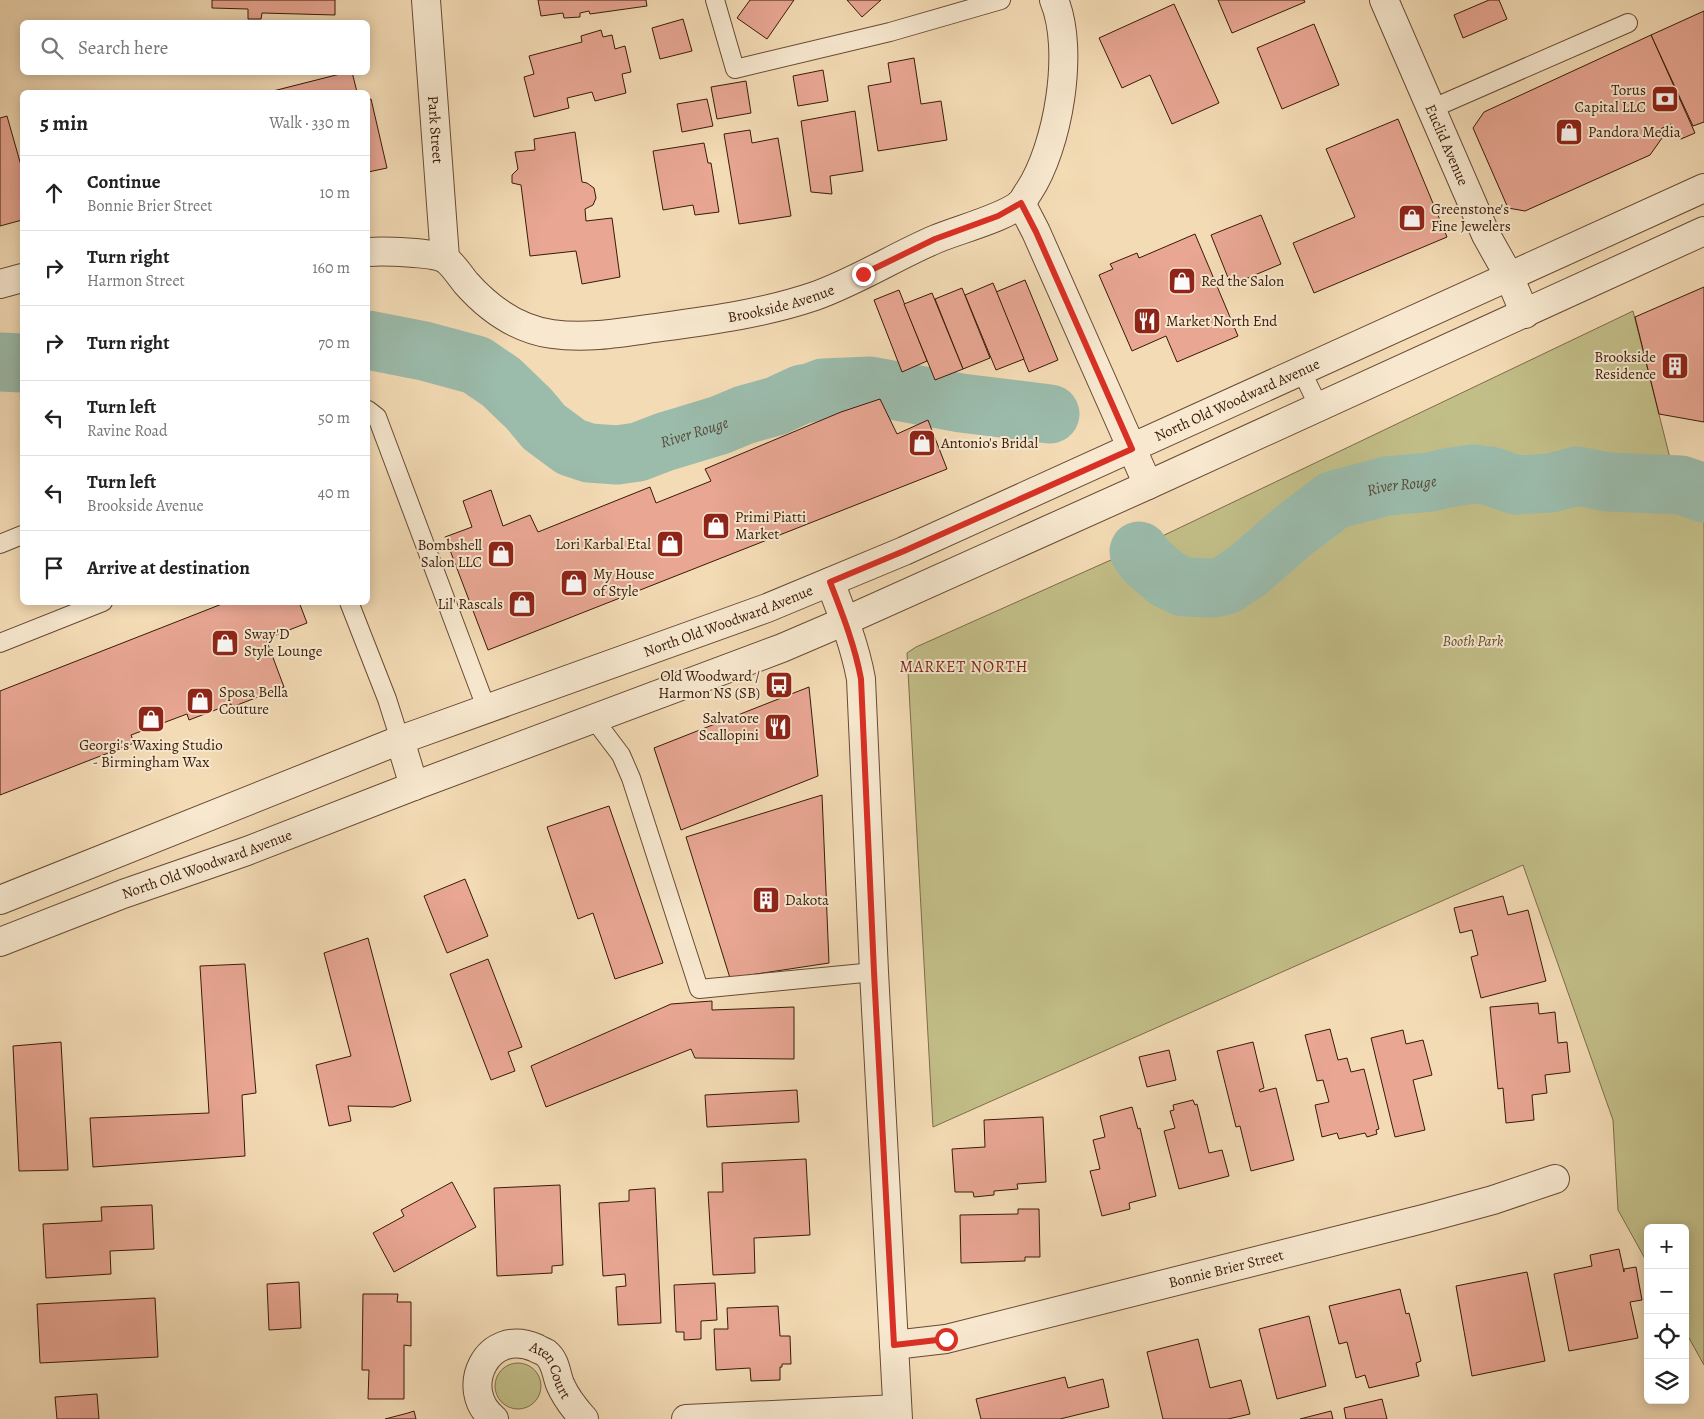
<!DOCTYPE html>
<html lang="en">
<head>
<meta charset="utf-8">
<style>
  body { margin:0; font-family:Alegreya,serif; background:#f6f6f6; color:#222 }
  .controls { position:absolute; right:15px; bottom:15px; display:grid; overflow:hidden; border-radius:8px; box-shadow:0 2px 12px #0003 }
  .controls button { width:45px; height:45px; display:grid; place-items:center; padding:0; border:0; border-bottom:1px solid #e0e0e0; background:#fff; color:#222; font:25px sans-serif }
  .stop { position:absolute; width:15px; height:15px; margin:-11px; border:4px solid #d93025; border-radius:50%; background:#fff }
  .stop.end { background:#d93025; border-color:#fff; box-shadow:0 1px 5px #0008 }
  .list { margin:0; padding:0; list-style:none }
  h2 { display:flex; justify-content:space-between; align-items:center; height:65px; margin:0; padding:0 20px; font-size:21px }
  h2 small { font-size:16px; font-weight:400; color:#767676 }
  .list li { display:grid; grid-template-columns:32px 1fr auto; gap:15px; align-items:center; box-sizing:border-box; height:75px; padding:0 20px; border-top:1px solid #e0e0e0 }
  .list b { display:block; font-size:19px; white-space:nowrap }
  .list p { margin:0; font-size:16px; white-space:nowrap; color:#767676 }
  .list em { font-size:16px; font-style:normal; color:#767676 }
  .icon { flex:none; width:28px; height:28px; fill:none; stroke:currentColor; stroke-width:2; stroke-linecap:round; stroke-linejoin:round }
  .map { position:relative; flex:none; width:1704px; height:1419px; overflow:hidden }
  .search { position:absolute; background:#fff; box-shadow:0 2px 12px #0003; left:20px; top:20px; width:350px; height:55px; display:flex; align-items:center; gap:12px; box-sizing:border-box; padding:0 18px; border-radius:8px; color:#767676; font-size:19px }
  .panel { position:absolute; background:#fff; box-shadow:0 2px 12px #0003; left:20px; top:90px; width:350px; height:515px; border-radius:8px }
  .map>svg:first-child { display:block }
</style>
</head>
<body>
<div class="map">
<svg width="1704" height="1419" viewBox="0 0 1704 1419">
  <rect width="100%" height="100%" fill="#f3dbb5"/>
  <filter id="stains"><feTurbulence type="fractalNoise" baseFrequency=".004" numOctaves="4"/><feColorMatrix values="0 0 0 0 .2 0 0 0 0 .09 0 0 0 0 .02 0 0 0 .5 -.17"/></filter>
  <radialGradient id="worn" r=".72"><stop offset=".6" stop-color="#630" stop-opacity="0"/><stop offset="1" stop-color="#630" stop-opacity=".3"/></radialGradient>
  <!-- green -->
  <g fill="#c2be88" stroke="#7e6c48">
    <path d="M1633 311 1673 470 1704 476V1365L1685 1331V1228H1648V1264L1618 1210 1613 1120 1523 865 933 1127 907 653 916 647 1131 551Z"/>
    <circle cx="518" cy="1386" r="23"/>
  </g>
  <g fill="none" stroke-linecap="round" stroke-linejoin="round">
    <!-- river -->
    <g stroke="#9bbbab" stroke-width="59">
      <path id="s1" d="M368 340 424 351 476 365 501 382 529 409 544 427 571 447 589 453 617 455 638 452 664 442 720 425 744 415 776 406 802 394 810 393 823 388 870 386 961 403 1050 414"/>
      <path d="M0 362 22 363"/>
      <path id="s2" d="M1139 551 1146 561 1167 579 1184 587 1214 588 1226 585 1246 572 1292 532 1334 500 1387 486 1431 482 1446 478 1473 474 1490 476 1516 485 1551 483 1577 476 1608 482 1681 485 1704 493"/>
    </g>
  </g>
  <!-- building -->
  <g fill="#e8a693" stroke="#391a08">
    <path d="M212 0H335V15L262 13 261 19H248V9L212 8Z"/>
    <path d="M538 0H646L647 6 590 14 589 11 580 13V17L564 18 563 13 541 16Z"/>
    <path d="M750 0H794L767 39 737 18Z"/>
    <path d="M847 0H881L862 17Z"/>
    <path d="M1218 0H1304L1305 2 1232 33Z"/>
    <path d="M1489 0H1499L1507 19 1463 38 1454 15Z"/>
    <path d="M1174 4 1219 103 1172 124 1150 75 1122 88 1099 38Z"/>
    <path d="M1704 11V122L1693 126 1651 35Z"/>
    <path d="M683 19 692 51 660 59 652 28Z"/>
    <path d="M1314 24 1339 85 1282 109 1257 48Z"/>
    <path d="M601 30 603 37 612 35 615 49 625 46 631 72 622 74 626 93 595 101 592 92 567 98 569 108 534 117 524 77 534 74 529 56 582 42 581 36Z"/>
    <path d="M1651 35 1695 133 1681 139 1677 137 1671 124 1658 130 1662 138 1650 155 1525 211 1508 208 1473 128 1484 112Z"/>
    <path d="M914 58 921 104 941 101 947 140 878 151 868 86 891 82 888 63Z"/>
    <path d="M823 70 828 101 798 106 793 76Z"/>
    <path d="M348 72H352L357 92H273V91Z"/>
    <path d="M746 81 751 113 717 119 711 87Z"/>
    <path d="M371 99 387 168 368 172V100Z"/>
    <path d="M707 99 713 126 682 132 677 104Z"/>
    <path d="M855 111 863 171 830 176 832 194 811 192 801 121Z"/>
    <path d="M7 116 22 169V220L0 226V118Z"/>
    <path d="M1398 119 1447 237 1314 293 1293 243 1355 217 1326 149Z"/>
    <path d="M750 130 752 143 778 138 791 216 739 224 724 134Z"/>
    <path d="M575 132 582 182 587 183 594 188 596 198 593 205 585 209 586 221 612 218 620 277 582 284 576 251 530 256 521 185 512 183V175L518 169 515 152 535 150 534 139Z"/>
    <path d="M704 143 708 163H711L719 212 695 215 693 205 663 210 653 151Z"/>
    <path d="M1261 215 1281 264 1231 285 1211 235Z"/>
    <path d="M1195 234 1238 336 1177 362 1166 336 1132 351 1099 275 1113 269 1110 264 1137 253 1139 258Z"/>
    <path d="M1025 280 1058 360 1029 372 996 292Z"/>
    <path d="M993 283 1024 359 996 370 965 295Z"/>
    <path d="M1704 287V422L1659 414 1635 317Z"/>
    <path d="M962 288 990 358 963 369 935 299Z"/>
    <path d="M899 290 927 361 902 372 874 300Z"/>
    <path d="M932 293 963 369 935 380 904 304Z"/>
    <path d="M880 399 897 434 928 420 947 469 488 650 445 537 472 527 463 501 491 490 503 526 530 515 538 532 650 487 656 503 711 481 705 469 841 412Z"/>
    <path d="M227 602H299L307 623 266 639 284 687 232 707 231 704 189 720 187 714 131 735 134 743 0 795V691Z"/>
    <path d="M809 687 818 776 681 830 654 748Z"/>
    <path d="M822 795 829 963 730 978 686 837Z"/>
    <path d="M609 806 663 963 615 979 593 913 578 919 547 827Z"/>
    <path d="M465 879 488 936 447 953 424 896Z"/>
    <path d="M1503 896 1508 915 1528 910 1546 981 1481 998 1471 957 1478 955 1472 930 1460 933 1454 908Z"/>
    <path d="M368 938 411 1101 393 1107 348 1106 351 1121 329 1126 316 1065 351 1056 324 953Z"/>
    <path d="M488 959 522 1047 508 1052 515 1071 491 1080 450 974Z"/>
    <path d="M245 964 256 1093 242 1095 245 1156 93 1167 90 1118 209 1113 200 966Z"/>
    <path d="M712 1001V1010L794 1007V1059L695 1058 691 1049 546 1107 531 1066 671 1004Z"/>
    <path d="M1538 1003 1539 1014 1555 1012 1558 1043 1567 1042 1570 1072 1545 1075 1547 1093 1532 1095 1534 1120 1506 1123 1503 1088 1498 1089 1490 1007Z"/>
    <path d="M1330 1029 1338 1060 1347 1058 1351 1072 1364 1069 1379 1129 1376 1130 1377 1134 1367 1137 1365 1133 1339 1139 1337 1133 1322 1137 1315 1105 1329 1102 1323 1080 1317 1081 1305 1035Z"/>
    <path d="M1403 1030 1406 1044 1423 1040 1432 1075 1413 1080 1425 1130 1395 1137 1371 1038Z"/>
    <path d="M61 1042 68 1170 19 1171 13 1046Z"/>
    <path d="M1253 1042 1264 1088 1259 1090 1260 1092 1276 1088 1294 1160 1251 1171 1240 1126 1236 1127 1217 1051Z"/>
    <path d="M1169 1050 1176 1080 1147 1087 1139 1057Z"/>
    <path d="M797 1090 799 1122 707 1127 705 1095Z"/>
    <path d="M1193 1100 1195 1105 1197 1104 1209 1153 1222 1150 1229 1176 1179 1189 1164 1131 1175 1128 1170 1111 1174 1110 1173 1105Z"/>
    <path d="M1132 1107 1138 1129 1140 1128 1156 1196 1129 1203 1130 1209 1102 1216 1090 1171 1100 1169 1093 1140 1105 1137 1100 1116Z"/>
    <path d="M1043 1117 1046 1182 1017 1184 1018 1189 994 1191V1195L974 1197 973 1192H955L952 1149 985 1147 984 1120Z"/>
    <path d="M806 1159 810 1235 754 1238 755 1273 713 1275 708 1192H723L722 1163Z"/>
    <path d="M452 1182 476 1227 394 1272 373 1233 404 1216 401 1210Z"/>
    <path d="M560 1185 563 1265 552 1266V1273L497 1276 494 1188Z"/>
    <path d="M655 1188 661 1323 618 1325 616 1287 626 1286 625 1274 603 1276 599 1203 629 1201V1190Z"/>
    <path d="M152 1205 154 1249 110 1251 111 1274 46 1278 43 1224 102 1221 101 1207Z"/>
    <path d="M1018 1209H1039L1040 1257H1025V1261L961 1263 960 1215 1018 1214Z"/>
    <path d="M1619 1249 1624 1272V1269L1636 1267 1642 1300 1630 1302 1638 1338 1569 1351 1554 1274 1592 1266 1590 1255Z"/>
    <path d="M1527 1272 1545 1361 1472 1376 1456 1286Z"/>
    <path d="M299 1282 301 1328 269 1330 267 1284Z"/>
    <path d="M715 1283 717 1320 701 1321V1339L684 1340V1332H676L674 1285Z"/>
    <path d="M1400 1289 1406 1314 1409 1313 1421 1361 1416 1363 1419 1376 1369 1388 1365 1375 1356 1378 1347 1342 1339 1344 1329 1306Z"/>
    <path d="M363 1294H398L397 1302H411V1346L404 1345V1399H368L369 1370H362Z"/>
    <path d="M155 1298 158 1357 40 1363 37 1304Z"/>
    <path d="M778 1306 780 1336H790L791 1364H782V1367H780V1380L751 1381 750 1368 716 1370 714 1329H728L727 1308Z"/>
    <path d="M1309 1316 1326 1386 1277 1399 1259 1329Z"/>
    <path d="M1198 1339 1210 1388 1241 1380 1250 1414 1228 1419H1163L1147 1352Z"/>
    <path d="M1065 1377 1068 1388 1103 1379 1109 1407 1060 1419H981L976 1399Z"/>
    <path d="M97 1394 99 1419H57L55 1397Z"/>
    <path d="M1382 1399 1387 1419H1346L1344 1408Z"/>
    <path d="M414 1411 416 1419H385L408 1413Z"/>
    <path d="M1331 1411 1333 1419H1300Z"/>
  </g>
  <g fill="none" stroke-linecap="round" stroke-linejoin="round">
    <!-- service casing -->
    <g stroke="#684a33" stroke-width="20">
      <g id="service">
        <path d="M715 0 735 69 890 32 1001 0"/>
        <path d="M1431 109 1628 23"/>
        <path d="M1301 370 1319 407"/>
        <path d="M368 410 377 417 487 710"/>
        <path d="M0 544 22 535"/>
        <path d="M349 602 387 699 400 740"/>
        <path d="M0 643 103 602"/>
        <path d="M593 718 621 755 631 778 699 989 874 972"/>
      </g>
    </g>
    <!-- minor casing -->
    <g stroke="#684a33" stroke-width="30">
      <g id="minor">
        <path id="s3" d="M426 0 445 258"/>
        <path id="s4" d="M1384 0 1486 235 1509 276 1525 314"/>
        <path d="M1021 203 1036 232 1148 485"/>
        <path id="s5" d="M368 252C382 251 434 252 445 259 452 263 461 277 466 283 489 309 517 329 552 334 589 339 625 332 662 327 714 320 765 313 815 296 857 281 896 256 936 239 957 230 1007 217 1021 203 1024 200 1026 195 1029 191 1058 147 1075 50 1054 0"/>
        <path d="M0 284 22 278"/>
        <path d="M830 582C842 613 855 646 861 679L874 972 898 1419"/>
        <path d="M400 740 414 786"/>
        <path id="s6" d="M894 1345 946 1339 1427 1218 1493 1200 1555 1179"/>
        <path id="s7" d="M494 1419C457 1390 487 1326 536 1348 539 1350 543 1351 546 1353 556 1361 556 1374 560 1384 566 1398 574 1408 584 1419"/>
        <path d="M686 1419 897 1409"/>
      </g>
    </g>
    <!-- tertiary casing -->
    <g stroke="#684a33" stroke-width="30">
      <g id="tertiary">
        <path id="s8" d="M0 900 400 740 767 608 904 551 1704 188"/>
        <path id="s9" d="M0 942 123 894 247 851 414 786 782 648 845 621 1148 485 1704 231"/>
      </g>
    </g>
    <!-- service -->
    <use href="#service" stroke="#f7e8cf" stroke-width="18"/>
    <!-- minor -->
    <use href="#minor" stroke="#f7e8cf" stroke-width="28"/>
    <!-- tertiary -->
    <use href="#tertiary" stroke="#f7e8cf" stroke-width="28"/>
  </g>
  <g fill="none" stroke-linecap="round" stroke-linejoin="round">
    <!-- route -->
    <path stroke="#d93025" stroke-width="6" d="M863 274 935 239 998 216 1021 203 1036 232 1132 449 904 551 830 582C842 613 855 646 861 679L874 972 894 1345 946 1339"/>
  </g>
  <!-- icons -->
  <defs>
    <g id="bank-square" transform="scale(1.4375)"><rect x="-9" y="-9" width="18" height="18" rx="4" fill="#8f2418" stroke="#f7e8cf"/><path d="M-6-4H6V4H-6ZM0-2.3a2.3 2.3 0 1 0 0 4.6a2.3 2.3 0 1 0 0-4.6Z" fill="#fff"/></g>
    <g id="shop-square" transform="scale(1.4375)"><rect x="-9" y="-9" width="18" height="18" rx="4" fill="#8f2418" stroke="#f7e8cf"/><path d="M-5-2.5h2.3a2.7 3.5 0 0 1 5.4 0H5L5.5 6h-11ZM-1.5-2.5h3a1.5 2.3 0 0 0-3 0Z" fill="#fff"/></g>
    <g id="restaurant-square" transform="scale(1.4375)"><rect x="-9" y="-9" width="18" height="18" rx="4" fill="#8f2418" stroke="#f7e8cf"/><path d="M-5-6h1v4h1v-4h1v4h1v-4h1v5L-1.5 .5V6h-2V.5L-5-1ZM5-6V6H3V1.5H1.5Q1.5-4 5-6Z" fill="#fff"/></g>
    <g id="building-square" transform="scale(1.4375)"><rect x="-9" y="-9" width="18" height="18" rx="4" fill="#8f2418" stroke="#f7e8cf"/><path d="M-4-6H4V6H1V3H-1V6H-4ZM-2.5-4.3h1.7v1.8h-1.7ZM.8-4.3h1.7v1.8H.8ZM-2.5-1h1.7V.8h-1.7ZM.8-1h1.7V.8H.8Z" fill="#fff"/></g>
    <g id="bus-square" transform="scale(1.4375)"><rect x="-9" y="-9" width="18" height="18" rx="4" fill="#8f2418" stroke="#f7e8cf"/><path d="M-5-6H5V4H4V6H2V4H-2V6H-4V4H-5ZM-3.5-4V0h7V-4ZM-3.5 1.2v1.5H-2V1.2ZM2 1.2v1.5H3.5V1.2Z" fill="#fff"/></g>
  </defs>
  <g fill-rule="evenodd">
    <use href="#bank-square" x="1665" y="99"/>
    <use href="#shop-square" x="1569" y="132"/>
    <use href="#shop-square" x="1412" y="218"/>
    <use href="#shop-square" x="1182" y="281"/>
    <use href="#restaurant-square" x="1147" y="321"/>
    <use href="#building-square" x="1675" y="366"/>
    <use href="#shop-square" x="922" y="443"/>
    <use href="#shop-square" x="716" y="526"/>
    <use href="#shop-square" x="670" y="544"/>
    <use href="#shop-square" x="501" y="554"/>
    <use href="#shop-square" x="574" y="583"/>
    <use href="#shop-square" x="522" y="604"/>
    <use href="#shop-square" x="225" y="643"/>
    <use href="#bus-square" x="779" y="685"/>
    <use href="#shop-square" x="200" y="701"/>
    <use href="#shop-square" x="151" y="719"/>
    <use href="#restaurant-square" x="778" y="727"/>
    <use href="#building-square" x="766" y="900"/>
  </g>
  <g text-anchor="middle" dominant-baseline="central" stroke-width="4" stroke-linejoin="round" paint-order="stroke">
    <!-- poi labels -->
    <g font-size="15" fill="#391a08" stroke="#f7e8cf" text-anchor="start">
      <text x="1646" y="90" text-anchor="end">Torus<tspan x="1646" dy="17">Capital LLC</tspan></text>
      <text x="1588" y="132">Pandora Media</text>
      <text x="1431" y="209">Greenstone's<tspan x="1431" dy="17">Fine Jewelers</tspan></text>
      <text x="1201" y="281">Red the Salon</text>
      <text x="1166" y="321">Market North End</text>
      <text x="1656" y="357" text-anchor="end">Brookside<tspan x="1656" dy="17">Residence</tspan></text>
      <text x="941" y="443">Antonio's Bridal</text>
      <text x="735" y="517">Primi Piatti<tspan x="735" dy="17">Market</tspan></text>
      <text x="651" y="544" text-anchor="end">Lori Karbal Etal</text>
      <text x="482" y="545" text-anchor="end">Bombshell<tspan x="482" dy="17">Salon LLC</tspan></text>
      <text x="593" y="574">My House<tspan x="593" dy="17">of Style</tspan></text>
      <text x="503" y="604" text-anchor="end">Lil' Rascals</text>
      <text x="244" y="634">Sway'D<tspan x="244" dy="17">Style Lounge</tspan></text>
      <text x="760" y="676" text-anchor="end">Old Woodward /<tspan x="760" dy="17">Harmon NS (SB)</tspan></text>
      <text x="219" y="692">Sposa Bella<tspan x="219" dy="17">Couture</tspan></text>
      <text x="759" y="718" text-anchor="end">Salvatore<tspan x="759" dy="17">Scallopini</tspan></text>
      <text x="151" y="745" text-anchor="middle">Georgi's Waxing Studio<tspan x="151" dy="17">- Birmingham Wax</tspan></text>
      <text x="785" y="900">Dakota</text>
    </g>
    <!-- street labels -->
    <g font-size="15" fill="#391a08" stroke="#f7e8cf">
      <text stroke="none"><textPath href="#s3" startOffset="130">Park Street</textPath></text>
      <text stroke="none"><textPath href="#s4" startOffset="158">Euclid Avenue</textPath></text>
      <text stroke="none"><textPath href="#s5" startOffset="444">Brookside Avenue</textPath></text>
      <text stroke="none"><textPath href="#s8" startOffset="1335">North Old Woodward Avenue</textPath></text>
      <text stroke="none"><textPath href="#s8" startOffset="780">North Old Woodward Avenue</textPath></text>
      <text stroke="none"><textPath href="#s9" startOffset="221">North Old Woodward Avenue</textPath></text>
      <text stroke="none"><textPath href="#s6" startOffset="341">Bonnie Brier Street</textPath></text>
      <text stroke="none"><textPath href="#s7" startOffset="150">Aten Court</textPath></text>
    </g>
    <!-- park labels -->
    <g font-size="15" font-style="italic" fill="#624b2e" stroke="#f7e8cf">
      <text x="1473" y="641">Booth Park</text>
    </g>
    <!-- water labels -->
    <g font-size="16" font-style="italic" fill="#564a39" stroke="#f7e8cf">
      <text stroke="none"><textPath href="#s1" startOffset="365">River Rouge</textPath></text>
      <text stroke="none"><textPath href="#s2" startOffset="308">River Rouge</textPath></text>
    </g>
    <!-- neighbourhood labels -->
    <g font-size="16" letter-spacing="1" fill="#7a1f14" stroke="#f7e8cf">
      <text x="964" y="667">MARKET NORTH</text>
    </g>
  </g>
  <rect width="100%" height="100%" filter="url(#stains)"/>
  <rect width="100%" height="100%" fill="url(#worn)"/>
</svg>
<div class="controls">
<button>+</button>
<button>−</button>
<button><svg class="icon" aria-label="locate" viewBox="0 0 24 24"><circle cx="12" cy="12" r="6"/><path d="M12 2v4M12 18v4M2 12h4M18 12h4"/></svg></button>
<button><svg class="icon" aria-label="layers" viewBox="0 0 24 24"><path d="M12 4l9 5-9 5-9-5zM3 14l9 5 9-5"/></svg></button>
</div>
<div class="stop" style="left:946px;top:1339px"></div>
<div class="stop end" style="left:863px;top:274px"></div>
<div class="search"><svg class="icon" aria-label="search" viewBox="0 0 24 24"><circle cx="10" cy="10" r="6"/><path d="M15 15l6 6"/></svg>Search here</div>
<section class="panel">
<h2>5 min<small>Walk · 330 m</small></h2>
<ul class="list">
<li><svg class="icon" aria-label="ahead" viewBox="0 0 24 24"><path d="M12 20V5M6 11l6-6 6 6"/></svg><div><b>Continue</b><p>Bonnie Brier Street</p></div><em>10 m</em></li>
<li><svg class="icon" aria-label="right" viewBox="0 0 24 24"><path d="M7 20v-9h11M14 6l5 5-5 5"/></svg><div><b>Turn right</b><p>Harmon Street</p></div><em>160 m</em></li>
<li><svg class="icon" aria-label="right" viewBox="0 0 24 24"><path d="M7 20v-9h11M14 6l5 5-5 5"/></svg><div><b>Turn right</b></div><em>70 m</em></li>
<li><svg class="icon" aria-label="left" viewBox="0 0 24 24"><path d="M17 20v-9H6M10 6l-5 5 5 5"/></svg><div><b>Turn left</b><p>Ravine Road</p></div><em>50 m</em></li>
<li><svg class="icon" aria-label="left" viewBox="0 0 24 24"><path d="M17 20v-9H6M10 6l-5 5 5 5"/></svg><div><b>Turn left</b><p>Brookside Avenue</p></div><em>40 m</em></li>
<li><svg class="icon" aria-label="arrive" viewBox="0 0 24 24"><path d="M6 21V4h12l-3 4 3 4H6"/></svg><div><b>Arrive at destination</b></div></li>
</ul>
</section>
</div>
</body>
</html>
